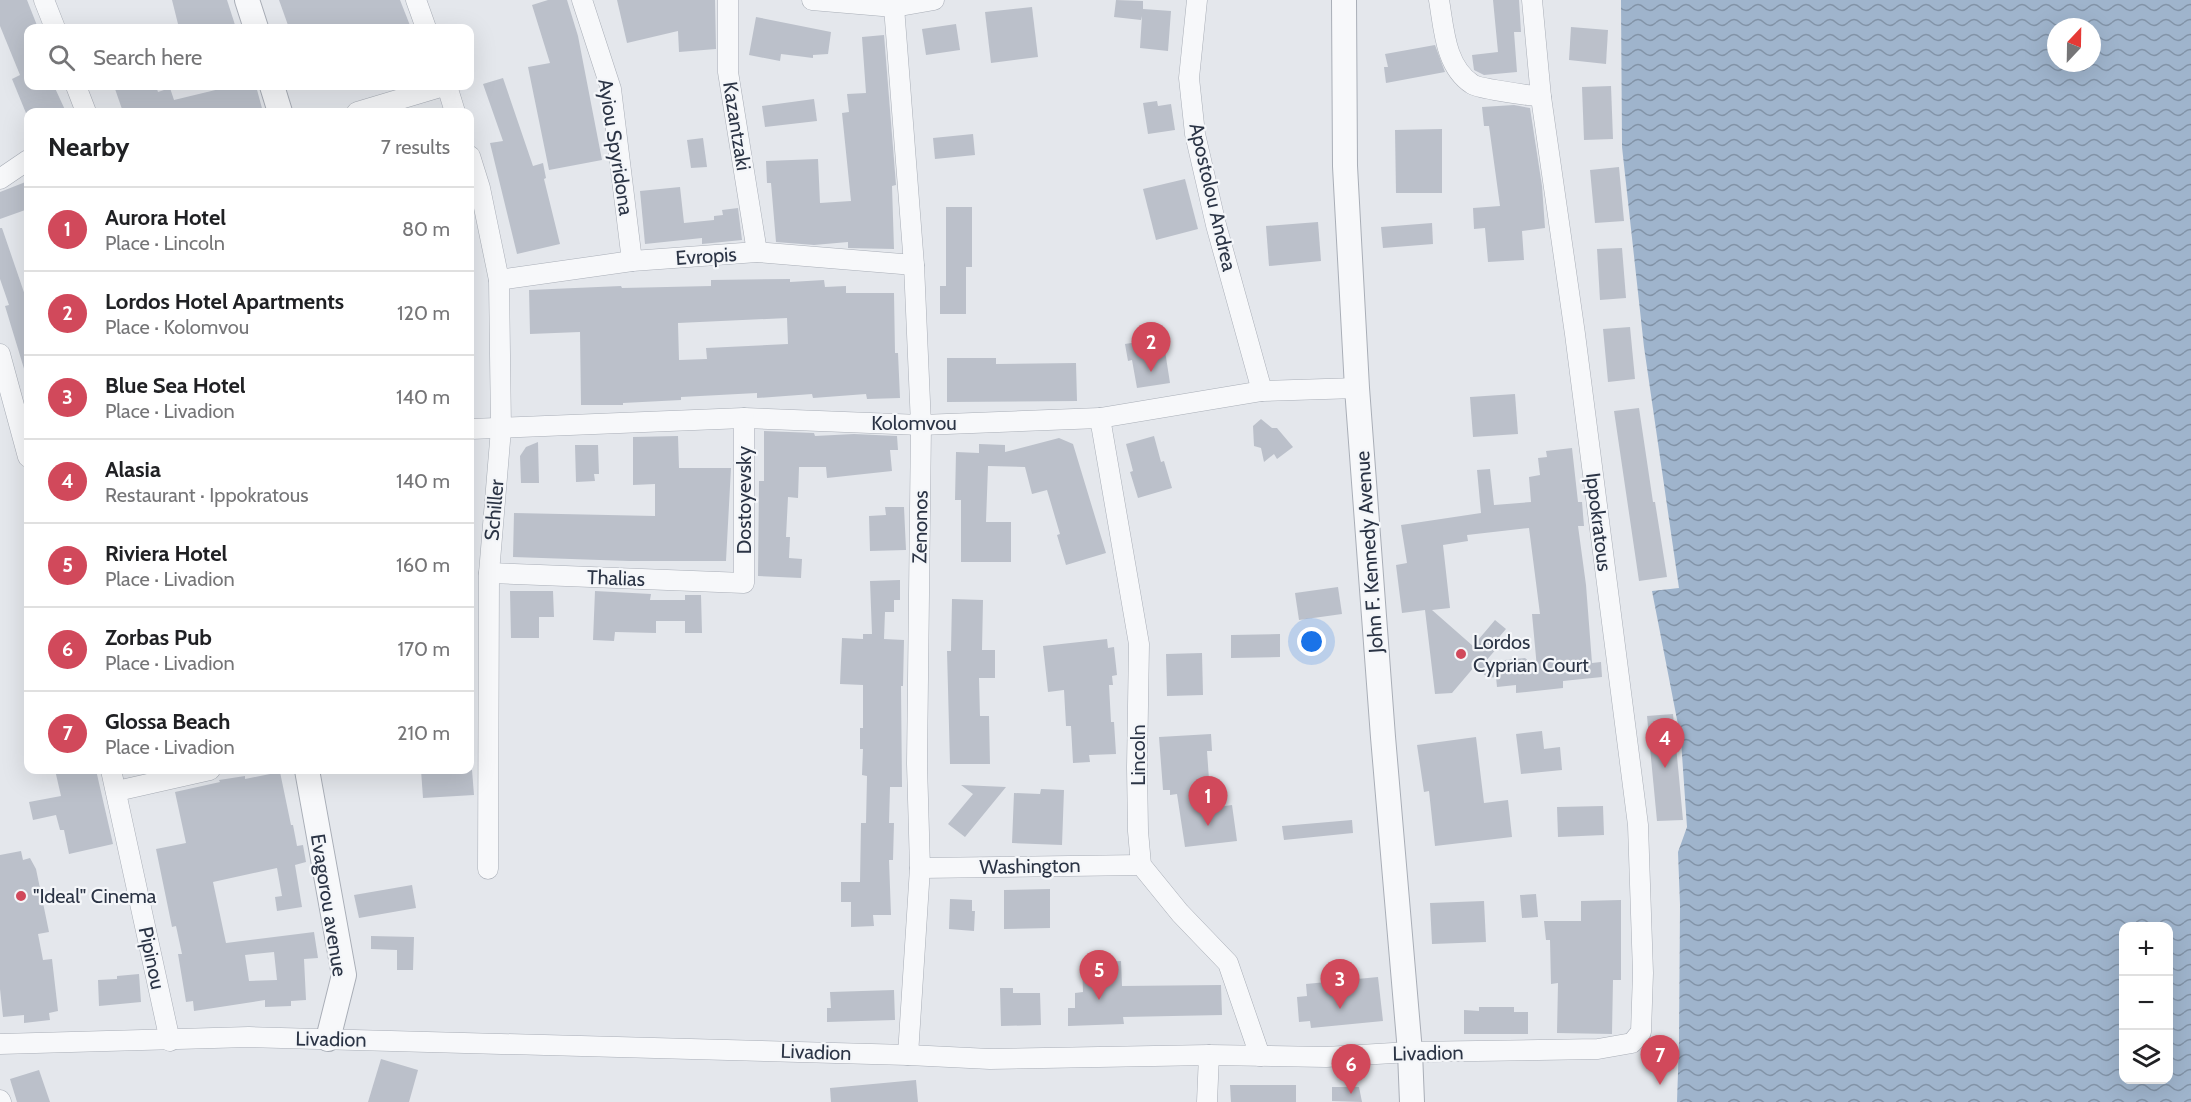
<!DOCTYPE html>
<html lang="en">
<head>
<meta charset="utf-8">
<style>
  body { margin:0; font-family:Cabin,sans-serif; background:#f2f2f2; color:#202124 }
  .controls { position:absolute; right:18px; bottom:18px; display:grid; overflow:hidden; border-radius:12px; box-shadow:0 6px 24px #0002 }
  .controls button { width:54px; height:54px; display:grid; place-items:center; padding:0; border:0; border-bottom:2px solid #e0e0e0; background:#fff; color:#202124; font:30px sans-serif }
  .compass { position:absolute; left:2047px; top:18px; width:54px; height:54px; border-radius:50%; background:#fff; box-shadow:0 6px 24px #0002; rotate:22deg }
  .you { position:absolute; left:1312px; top:642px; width:21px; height:21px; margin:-15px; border:4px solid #fff; border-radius:50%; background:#1a73e8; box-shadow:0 0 0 9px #1a73e833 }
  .badge { display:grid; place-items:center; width:39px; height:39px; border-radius:50%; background:#d1495b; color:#fff; font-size:20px; font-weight:700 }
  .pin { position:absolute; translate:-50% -50px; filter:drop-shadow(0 2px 3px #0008) }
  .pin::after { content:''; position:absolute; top:32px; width:21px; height:18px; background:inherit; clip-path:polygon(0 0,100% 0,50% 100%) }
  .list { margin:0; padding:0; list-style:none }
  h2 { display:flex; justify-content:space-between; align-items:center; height:78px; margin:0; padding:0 24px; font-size:26px }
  h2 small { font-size:20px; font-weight:400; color:#757577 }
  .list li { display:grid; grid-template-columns:39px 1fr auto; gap:18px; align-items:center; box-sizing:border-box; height:84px; padding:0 24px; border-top:2px solid #e0e0e0 }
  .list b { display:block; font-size:22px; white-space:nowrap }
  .list p { margin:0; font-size:20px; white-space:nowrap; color:#757577 }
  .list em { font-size:20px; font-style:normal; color:#757577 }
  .icon { flex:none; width:33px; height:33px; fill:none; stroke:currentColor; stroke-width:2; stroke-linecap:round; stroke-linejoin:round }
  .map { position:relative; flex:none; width:2191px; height:1102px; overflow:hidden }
  .search { position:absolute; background:#fff; box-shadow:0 6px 24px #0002; left:24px; top:24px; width:450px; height:66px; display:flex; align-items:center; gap:15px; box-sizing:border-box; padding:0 21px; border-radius:12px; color:#757577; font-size:22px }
  .panel { position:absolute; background:#fff; box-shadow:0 6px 24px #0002; left:24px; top:108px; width:450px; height:666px; border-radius:12px }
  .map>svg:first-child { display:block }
</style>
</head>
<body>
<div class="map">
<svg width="2191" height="1102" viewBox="0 0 2191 1102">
  <defs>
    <pattern id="water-waves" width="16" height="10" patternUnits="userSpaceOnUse" patternTransform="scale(1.5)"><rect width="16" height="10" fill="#9fb4cc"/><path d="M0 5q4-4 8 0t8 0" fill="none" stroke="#8293a7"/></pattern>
  </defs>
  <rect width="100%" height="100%" fill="#e4e7ec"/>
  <!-- water -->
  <path fill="url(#water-waves)" fill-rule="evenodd" d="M1621 0H2191V1102H1677L1679 1042 1680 905 1678 852 1687 827 1681 740 1652 591 1679 588 1644 347 1622 147ZM2056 27H2092V63H2056ZM2124 926H2168V1080H2124Z"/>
  <!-- building -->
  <g fill="#bbc0ca" fill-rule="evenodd">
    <path d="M0 0H27L38 28H28V86H54L66 112H28V118L12 79 20 75 0 26Z"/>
    <path d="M172 0H227L236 28H179Z"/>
    <path d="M279 0H400L411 28H289Z"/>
    <path d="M548 0H567L578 36 602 160 549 170 528 67 550 63 532 5Z"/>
    <path d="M617 0H715L716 49 679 52 678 31 627 43Z"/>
    <path d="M1116 0 1143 1V9L1171 11 1168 51 1140 48 1142 16 1141 20 1114 17Z"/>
    <path d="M1493 0H1519L1521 32H1514L1517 72 1484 75 1474 70 1472 55 1498 52Z"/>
    <path d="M1032 7 1038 57 991 63 985 12Z"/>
    <path d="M756 17 831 32 828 54 813 55V58L781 54 780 61 749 55Z"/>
    <path d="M956 24 960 50 926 55 922 29Z"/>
    <path d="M1571 27 1608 30 1606 64 1569 60Z"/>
    <path d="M884 35 896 185 892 186 894 249 848 248V242L814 245 776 242 771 183H767L766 161 818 159 820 203 851 201 842 113 849 112 847 94 866 93 862 37Z"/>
    <path d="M1435 45 1445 72 1386 83 1384 67H1388L1385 54Z"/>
    <path d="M503 78 533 166 543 163 546 178 544 179 560 244 517 254 490 143 503 141 483 84Z"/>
    <path d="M114 86H156L158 92 170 88 174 100 232 86H256L263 112H123Z"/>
    <path d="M1611 86 1613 139 1584 140 1582 87Z"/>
    <path d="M814 99 817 121 765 127 762 106Z"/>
    <path d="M1157 101 1158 106 1171 104 1175 130 1148 134 1143 103Z"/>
    <path d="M1514 105 1530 108 1542 186 1545 228 1522 231 1524 260 1488 262 1485 228 1474 229 1473 208 1500 206 1489 126H1484L1482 107Z"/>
    <path d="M1442 129V193H1396L1395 130Z"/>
    <path d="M973 134 975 155 935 159 933 138Z"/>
    <path d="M703 138 707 167 691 168 687 140Z"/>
    <path d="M1619 167 1624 221 1595 223 1590 170Z"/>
    <path d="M1185 179 1198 229 1156 240 1143 189Z"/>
    <path d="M28 181V209L0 219V192Z"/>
    <path d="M680 187 684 223 714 220V216L723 215 722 210 738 208 742 240 702 244V238L645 244 640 191Z"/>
    <path d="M946 207H972V267H966V314H940V286H946Z"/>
    <path d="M1318 222 1321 261 1269 266 1266 226Z"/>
    <path d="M1432 223 1433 244 1383 248 1381 227Z"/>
    <path d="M0 228H2L28 304V371L25 372 5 306 9 305 0 279Z"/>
    <path d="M1622 248 1626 298 1600 300 1597 249Z"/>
    <path d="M790 279V282L824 280 825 287 846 286V293H894L895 353H898L900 398 867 399 866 394 813 398 812 394 757 398V393L681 397V400L623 403V405H581L580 332 530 334 529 290 621 286 622 288 711 286V280ZM787 318 788 344 706 348 707 359 679 360 678 323Z"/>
    <path d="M1630 327 1635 379 1608 382 1603 329Z"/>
    <path d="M1163 338 1170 383 1137 388 1132 360 1128 361 1125 344Z"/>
    <path d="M947 358H996V364L1076 363 1077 401 947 402Z"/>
    <path d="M1515 394 1518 434 1473 437 1470 397Z"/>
    <path d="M1639 408 1653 502H1655L1667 577 1639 581 1614 411Z"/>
    <path d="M1261 419 1272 428H1277L1293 447 1277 459 1274 454 1264 462 1261 448 1254 446 1253 426Z"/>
    <path d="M764 431 814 433 815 436 854 434 897 436 898 450H890L892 471 827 478 826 467H799L798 498 788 497 786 537H790L789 558 802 559 801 578 758 576 759 481H764Z"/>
    <path d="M678 436 679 468H731L726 561H629L513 557 514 513 655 516V484L633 485V437Z"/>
    <path d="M1154 436 1161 462 1164 461 1172 488 1138 498 1130 472 1133 471 1126 444Z"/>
    <path d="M1059 438 1073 444 1106 553 1066 565 1057 535 1060 534 1047 490 1032 494 1025 467 988 466 986 522H1011V562H961V500H955L956 452 979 453V444L1005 445V452Z"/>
    <path d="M538 442 539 483H521L520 456 526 447Z"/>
    <path d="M575 445H598L599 474H594L595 481 576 482Z"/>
    <path d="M1572 448 1578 502H1582L1584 526H1578L1586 585 1592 663 1601 662 1602 677 1563 681V688L1516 693V685L1497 687 1496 677 1488 678 1475 666 1452 693 1435 694 1425 610 1402 613 1396 565 1407 563 1401 525 1481 513 1477 470 1490 469 1494 505 1531 502 1529 477 1540 475 1538 458 1547 457 1546 451ZM1529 528 1540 614H1532L1537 668 1525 658 1485 662 1504 640 1500 636 1506 629 1495 620 1473 646 1432 610 1450 608 1443 545 1468 541 1467 535Z"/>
    <path d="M885 507H904L906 550 870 551 869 516 886 515Z"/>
    <path d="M900 580V600H894V612H885L884 639 904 640 903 686H901L902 787H890L889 823H894L893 860H889L891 915H873L874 926 851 927V902H841V882H860L861 823H866L867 776 862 775 863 749H860V728H863V685L840 684 842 638 863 639V634H872L870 581Z"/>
    <path d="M1338 587 1342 614 1299 620 1295 593Z"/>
    <path d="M510 591H553L554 617H539V638H511Z"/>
    <path d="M595 591 651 594 650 600H685V595H701L702 633H685V621H656V633L615 632 614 641 593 640Z"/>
    <path d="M952 599 983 600 982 650H995V678H979L980 716H989L990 764H950L947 651H951Z"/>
    <path d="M1280 634V657L1231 658V635Z"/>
    <path d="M1107 639 1108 648 1114 647 1117 675 1112 676 1113 685H1109L1111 722H1114L1116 754 1089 755 1090 762 1073 763 1071 726H1066L1064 690 1048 692 1043 646Z"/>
    <path d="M1202 653 1203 695 1167 696 1166 654Z"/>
    <path d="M1673 714 1683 820 1657 821 1647 716Z"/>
    <path d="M1542 731 1544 749 1560 747 1562 770 1521 774 1516 734Z"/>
    <path d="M1211 734 1212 751H1207L1211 808 1232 805 1237 841 1185 847 1177 794 1170 795V790H1163L1159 737Z"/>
    <path d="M1476 737 1484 803 1508 800 1512 837 1435 846 1429 791 1424 792 1417 745Z"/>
    <path d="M55 770H96L113 844 69 854 64 830H60L56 815 33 820 29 802 61 796Z"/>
    <path d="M421 770H472L474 795 423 798Z"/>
    <path d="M280 772 291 825H293L297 846 303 845 306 862 295 865 302 907 277 911 275 897 282 896 277 868 213 882 226 943 314 932 318 958 304 959 306 1000 291 1001V1006L265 1007V1000L194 1011 193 1001 186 1002 178 954H182L176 926 172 927 156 849 186 843 175 792 220 782 219 780 245 776V779ZM274 952 277 980 249 981 245 955Z"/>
    <path d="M961 785 1006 787 965 837 948 824 973 794Z"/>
    <path d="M1041 789 1064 790 1062 845 1012 843 1014 793 1040 794Z"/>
    <path d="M1603 806 1604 835 1558 837 1557 807Z"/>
    <path d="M1352 820 1353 833 1284 840 1282 826Z"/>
    <path d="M21 851 23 860 30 858 36 869 49 932 38 934 43 960 52 959 58 1011 49 1013 50 1020 24 1023V1015L3 1017 0 989V855Z"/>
    <path d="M412 885 416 908 359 918 354 895Z"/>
    <path d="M1050 889V928L1004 929V890Z"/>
    <path d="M1536 894 1538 917 1522 918 1520 895Z"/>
    <path d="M950 899 972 900V911H975L974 931 949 929Z"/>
    <path d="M1621 900V980H1613L1612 1034 1557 1033 1558 983 1551 984 1550 940H1546L1544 921H1581V901Z"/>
    <path d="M1484 901 1486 942 1432 944 1430 903Z"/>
    <path d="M371 936 414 937 413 970H397V950L371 949Z"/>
    <path d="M1121 961 1122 986 1221 985 1222 1015 1123 1017 1124 1024 1068 1026V1008H1075V993L1083 992 1082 963Z"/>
    <path d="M139 974 141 1002 99 1006 98 980 117 979V976Z"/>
    <path d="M1378 977 1383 1021 1311 1028 1310 1021 1299 1022 1297 997 1307 996 1306 984Z"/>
    <path d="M1000 988H1013V993H1040L1041 1025 1001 1026Z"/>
    <path d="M894 990 895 1020 827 1022V1008H831L830 992Z"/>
    <path d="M1479 1007H1514V1012H1528V1034H1464V1010L1479 1011Z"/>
    <path d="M381 1059 418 1070 409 1102H368Z"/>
    <path d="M39 1070 50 1102H17L10 1079Z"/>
    <path d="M916 1080 918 1102H831L830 1088Z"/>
    <path d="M1230 1085H1296V1102H1231Z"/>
    <path d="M1332 1087H1359L1362 1102 1332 1101Z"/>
  </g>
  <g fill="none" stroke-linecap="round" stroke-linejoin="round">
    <!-- minor casing -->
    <g stroke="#a9aeb7" stroke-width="21">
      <g id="minor">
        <path d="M44 0 55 28"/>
        <path d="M416 0 426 28"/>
        <path d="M582 0 611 89 632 261"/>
        <path d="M728 0V72L757 252"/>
        <path d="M812 0 894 7 934 0"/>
        <path d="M891 0 894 7 914 265 921 425 917 764 920 868 908 1055"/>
        <path d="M1197 0 1189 78 1195 134 1216 225 1262 391"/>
        <path d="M1439 0C1444 29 1445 66 1472 84 1479 89 1529 95 1541 97"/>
        <path d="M76 86 86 112"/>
        <path d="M447 86 455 112"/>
        <path d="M357 112 444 86"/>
        <path d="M470 156 480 188 499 280 501 429 489 573 488 869"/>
        <path d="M0 179 28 160"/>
        <path d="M499 280 632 261 757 252 914 265"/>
        <path d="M0 354 28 457"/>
        <path d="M1100 418 1139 644 1137 767 1138 831 1141 865 1180 913 1228 963 1260 1056"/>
        <path d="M470 429 744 418 921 425 1100 418 1262 391 1357 388"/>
        <path d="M489 573 744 583V418"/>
        <path d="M111 770 170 1041"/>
        <path d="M117 791 210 770"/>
        <path d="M920 868 1141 865"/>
        <path d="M0 1044 249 1037 908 1055 990 1059 1209 1055 1326 1057 1410 1052 1598 1049 1632 1043 1641 1032 1643 973 1638 825 1575 334 1541 97 1532 0"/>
        <path d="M0 1100 1 1102"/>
        <path d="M1207 1102 1209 1055"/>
      </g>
    </g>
    <!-- tertiary casing -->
    <g stroke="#a9aeb7" stroke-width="26">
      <g id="tertiary">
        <path d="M247 0 256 28"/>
        <path d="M1344 0 1345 166 1357 388 1383 737 1410 1052 1412 1102"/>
        <path d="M272 86 280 112"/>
        <path d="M307 770 344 975 328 1039"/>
      </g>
    </g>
    <!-- minor -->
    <use href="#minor" stroke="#f7f8fa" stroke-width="20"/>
    <!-- tertiary -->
    <use href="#tertiary" stroke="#f7f8fa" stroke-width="24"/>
  </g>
  <!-- markers -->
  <g fill="#d1495b" stroke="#f4f6f9" stroke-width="2">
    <circle cx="1461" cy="654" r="6"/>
    <circle cx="21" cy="896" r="6"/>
  </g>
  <g text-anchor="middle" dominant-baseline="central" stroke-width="4.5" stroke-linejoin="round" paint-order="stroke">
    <!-- street labels -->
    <g font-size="20" fill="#2b3445" stroke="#f4f6f9">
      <text transform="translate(737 126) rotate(81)">Kazantzaki</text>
      <text transform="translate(616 147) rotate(81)">Ayiou Spyridona</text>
      <text transform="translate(1213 197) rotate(77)">Apostolou Andrea</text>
      <text transform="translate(706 256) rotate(-4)">Evropis</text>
      <text x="914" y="423">Kolomvou</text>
      <text transform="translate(744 500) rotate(-90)">Dostoyevsky</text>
      <text transform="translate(494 510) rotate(-85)">Schiller</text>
      <text transform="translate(1599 522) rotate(83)">Ippokratous</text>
      <text transform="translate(920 527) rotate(-89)">Zenonos</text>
      <text transform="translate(1369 552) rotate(-94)">John F. Kennedy Avenue</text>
      <text transform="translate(616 578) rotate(2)">Thalias</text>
      <text transform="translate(1138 755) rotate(-90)">Lincoln</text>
      <text transform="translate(1030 866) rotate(-1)">Washington</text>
      <text transform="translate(329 905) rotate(81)">Evagorou avenue</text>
      <text transform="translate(152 958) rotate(78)">Pipinou</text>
      <text transform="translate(331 1039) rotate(1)">Livadion</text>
      <text transform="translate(816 1052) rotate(2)">Livadion</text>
      <text transform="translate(1428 1053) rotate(-1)">Livadion</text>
    </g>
    <!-- poi labels -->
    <g font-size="20" fill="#2b3445" stroke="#f4f6f9" text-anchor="start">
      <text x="1473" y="642">Lordos<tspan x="1473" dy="23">Cyprian Court</tspan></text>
      <text x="33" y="896">"Ideal" Cinema</text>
    </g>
  </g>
</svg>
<div class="controls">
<button>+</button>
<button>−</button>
<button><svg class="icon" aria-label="layers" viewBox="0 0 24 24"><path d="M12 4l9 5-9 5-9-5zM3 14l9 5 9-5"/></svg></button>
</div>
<svg class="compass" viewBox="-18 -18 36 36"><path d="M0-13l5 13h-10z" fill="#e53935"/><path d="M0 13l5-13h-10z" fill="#757577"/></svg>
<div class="you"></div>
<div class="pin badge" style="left:1208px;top:826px">1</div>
<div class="pin badge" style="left:1151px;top:372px">2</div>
<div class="pin badge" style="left:1340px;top:1009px">3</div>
<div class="pin badge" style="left:1665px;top:768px">4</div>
<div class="pin badge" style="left:1099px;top:1000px">5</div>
<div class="pin badge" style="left:1351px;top:1094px">6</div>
<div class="pin badge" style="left:1660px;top:1085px">7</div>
<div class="search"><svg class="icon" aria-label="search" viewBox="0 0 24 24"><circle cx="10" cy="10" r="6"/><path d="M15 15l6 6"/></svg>Search here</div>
<section class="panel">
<h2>Nearby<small>7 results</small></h2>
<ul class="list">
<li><span class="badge">1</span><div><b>Aurora Hotel</b><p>Place · Lincoln</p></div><em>80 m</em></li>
<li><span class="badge">2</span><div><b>Lordos Hotel Apartments</b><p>Place · Kolomvou</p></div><em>120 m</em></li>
<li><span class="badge">3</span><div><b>Blue Sea Hotel</b><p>Place · Livadion</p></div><em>140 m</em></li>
<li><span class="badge">4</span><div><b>Alasia</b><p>Restaurant · Ippokratous</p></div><em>140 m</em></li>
<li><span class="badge">5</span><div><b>Riviera Hotel</b><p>Place · Livadion</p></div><em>160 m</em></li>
<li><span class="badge">6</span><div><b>Zorbas Pub</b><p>Place · Livadion</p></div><em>170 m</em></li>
<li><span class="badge">7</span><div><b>Glossa Beach</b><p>Place · Livadion</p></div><em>210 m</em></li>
</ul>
</section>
</div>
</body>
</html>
